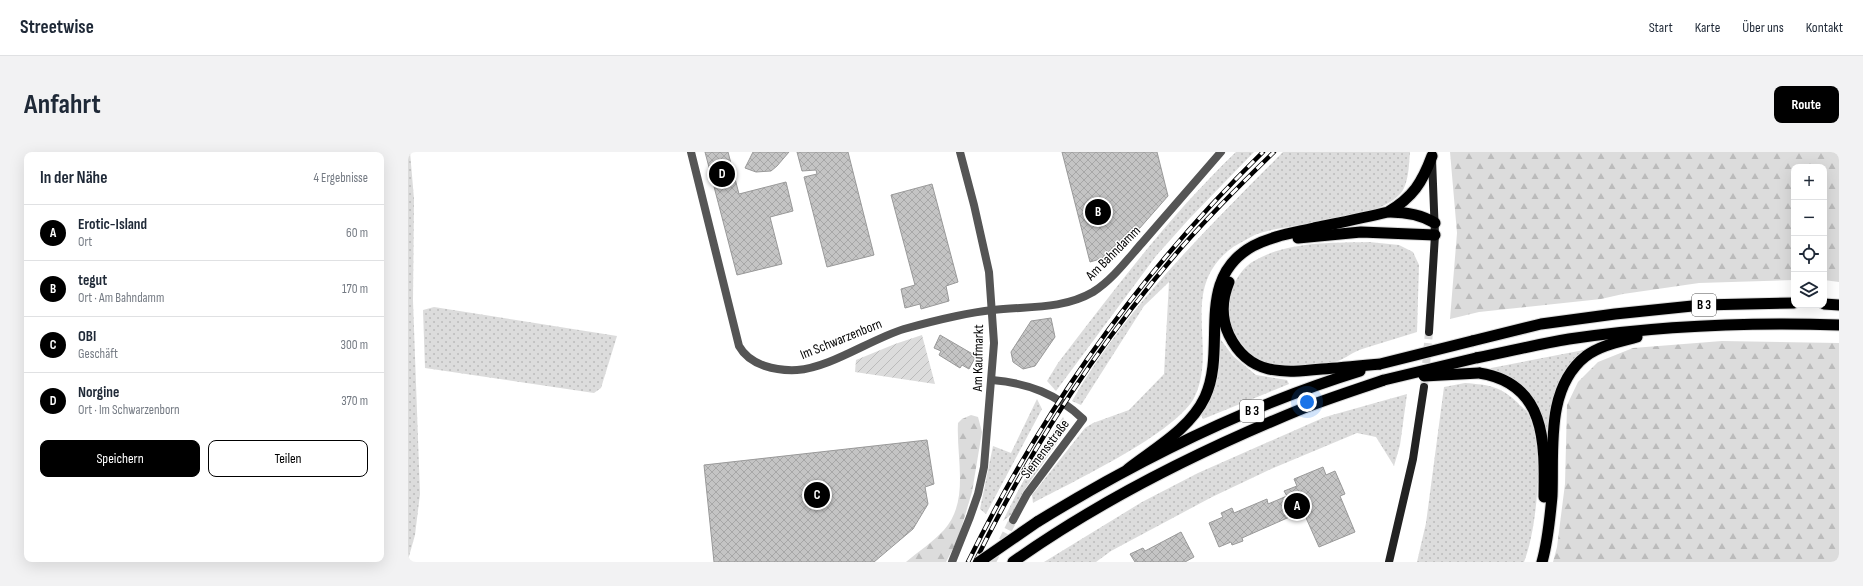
<!DOCTYPE html>
<html lang="de">
<head>
<meta charset="utf-8">
<style>
  body { margin:0; font-family:"Sofia Sans Condensed",sans-serif; background:#f2f2f3; color:#1f2937 }
  .controls { position:absolute; right:12px; top:12px; display:grid; overflow:hidden; border-radius:8px; box-shadow:0 4px 16px #0002 }
  .controls button { width:36px; height:36px; display:grid; place-items:center; padding:0; border:0; border-bottom:1px solid #e0e1e3; background:#fff; color:#1f2937; font:20px sans-serif }
  .you { position:absolute; left:899px; top:250px; width:14px; height:14px; margin:-10px; border:3px solid #fff; border-radius:50%; background:#1a73e8; box-shadow:0 0 0 6px #1a73e833 }
  .badge { display:grid; place-items:center; width:26px; height:26px; border-radius:50%; background:#000; color:#fff; font-size:13px; font-weight:700 }
  .pin { position:absolute; translate:-50% -50%; border:2px solid #fff; box-shadow:0 1px 4px #0006 }
  .list { margin:0; padding:0; list-style:none }
  h2 { display:flex; justify-content:space-between; align-items:center; height:52px; margin:0; padding:0 16px; font-size:17px }
  h2 small { font-size:13px; font-weight:400; color:#747a83 }
  .list li { display:grid; grid-template-columns:26px 1fr auto; gap:12px; align-items:center; box-sizing:border-box; height:56px; padding:0 16px; border-top:1px solid #e0e1e3 }
  .list b { display:block; font-size:15px; white-space:nowrap }
  .list p { margin:0; font-size:13px; white-space:nowrap; color:#747a83 }
  .list em { font-size:13px; font-style:normal; color:#747a83 }
  .actions { display:flex; gap:8px; padding:12px 16px }
  .actions a { flex:1; padding:9px 0; border:1px solid #000; border-radius:8px; text-align:center; font-size:14px; color:#000 }
  .actions .main { background:#000; color:#fff }
  .icon { flex:none; width:22px; height:22px; fill:none; stroke:currentColor; stroke-width:2; stroke-linecap:round; stroke-linejoin:round }
  .map { position:relative; flex:none; width:1431px; height:410px; overflow:hidden; border-radius:8px }
  header { display:flex; align-items:center; gap:24px; box-sizing:border-box; height:56px; padding:0 20px; background:#fff; border-bottom:1px solid #e0e1e3 }
  header strong { font-size:19px }
  nav { display:flex; gap:22px; margin-inline-start:auto; font-size:14px }
  .intro { display:flex; align-items:center; justify-content:space-between; box-sizing:border-box; height:96px; padding:0 24px }
  h1 { margin:0; font-size:28px }
  .button { padding:10px 18px; border-radius:8px; background:#000; color:#fff; font-size:14px; font-weight:700 }
  main { display:flex; gap:24px; padding:0 24px }
  aside { flex:1; background:#fff; border-radius:8px; box-shadow:0 4px 16px #0002 }
  .map>svg:first-child { display:block }
</style>
</head>
<body>
<header>
<strong>Streetwise</strong>
<nav><a>Start</a><a>Karte</a><a>Über uns</a><a>Kontakt</a></nav>
</header>
<div class="intro"><h1>Anfahrt</h1><a class="button">Route</a></div>
<main>
<aside>
<h2>In der Nähe<small>4 Ergebnisse</small></h2>
<ul class="list">
<li><span class="badge">A</span><div><b>Erotic-Island</b><p>Ort</p></div><em>60 m</em></li>
<li><span class="badge">B</span><div><b>tegut</b><p>Ort · Am Bahndamm</p></div><em>170 m</em></li>
<li><span class="badge">C</span><div><b>OBI</b><p>Geschäft</p></div><em>300 m</em></li>
<li><span class="badge">D</span><div><b>Norgine</b><p>Ort · Im Schwarzenborn</p></div><em>370 m</em></li>
</ul>
<div class="actions"><a class="main">Speichern</a><a>Teilen</a></div>
</aside>
<div class="map">
<svg width="1431" height="410" viewBox="0 0 1431 410">
  <defs>
    <pattern id="grass-dots" width="8" height="8" patternUnits="userSpaceOnUse"><rect width="8" height="8" fill="#dcdcdc"/><path d="M2 2h.1M6 6h.1" fill="none" stroke="#bbb" stroke-width="1.8" stroke-linecap="round"/></pattern>
    <pattern id="forest-firs" width="22" height="20" patternUnits="userSpaceOnUse"><rect width="22" height="20" fill="#dcdcdc"/><path d="M5 1l3.5 6h-7zM16 11l3.5 6h-7z" fill="#bbb"/></pattern>
    <pattern id="garden-furrows" width="10" height="10" patternUnits="userSpaceOnUse"><rect width="10" height="10" fill="#dcdcdc"/><path d="M-1 1l2-2M0 10L10 0M9 11l2-2" fill="none" stroke="#bbb"/></pattern>
    <pattern id="building-cross-hatch" width="8" height="8" patternUnits="userSpaceOnUse"><rect width="8" height="8" fill="#c4c4c4"/><path d="M0 0l8 8M0 8l8-8" fill="none" stroke="#a7a7a7"/></pattern>
  </defs>
  <rect width="100%" height="100%" fill="#fff"/>
  <!-- grass -->
  <g fill="url(#grass-dots)">
    <path d="M0 0H2L6 47 5 149 12 342 7 383 0 408Z"/>
    <path d="M828 0H846L781 67 748 104 648 239 639 229 650 211C706 138 761 64 828 0Z"/>
    <path d="M875 0H1002C1001 11 1001 25 996 36 981 69 881 70 849 82 842 85 832 91 825 95 769 136 810 195 787 244 771 280 662 331 625 351L624 343 677 276 685 271 721 258 756 222 761 130 736 154 673 253 664 249C718 155 799 77 875 0Z"/>
    <path d="M961 90 991 93 1005 100 1011 113 1009 180C991 186 972 191 954 197 945 200 938 206 930 209 912 216 882 216 863 214 853 213 845 205 839 198 830 188 823 176 820 164 817 146 830 117 846 109 880 89 924 91 961 90Z"/>
    <path d="M26 155 209 184 193 236 186 241 17 216 15 158Z"/>
    <path d="M813 188 825 204 848 223 879 228 881 232 795 267 793 263C811 235 811 220 813 188Z"/>
    <path d="M1176 198 1180 200 1158 220 1146 244 1142 281C1135 277 1132 256 1126 247 1117 233 1097 226 1082 219L1083 216Z"/>
    <path d="M1057 231C1082 233 1092 234 1110 251 1112 254 1117 257 1119 260 1138 290 1129 378 1116 410H1009L1018 371 1036 235Z"/>
    <path d="M999 242 992 293 986 314 968 285 949 281 863 317 804 345 703 399 688 410H636L734 350 790 321 917 265Z"/>
    <path d="M629 247 634 257 578 362 572 357 585 294 603 301Z"/>
    <path d="M655 265 660 275 615 340 604 362 595 369C612 333 632 298 655 265Z"/>
  </g>
  <!-- forest -->
  <g fill="url(#forest-firs)">
    <path d="M1042 0H1431V130L1416 128V15H1386V128L1291 131 1215 142 1193 147 1071 160 1042 167 1049 81Z"/>
    <path d="M1314 189 1431 191V410H1145L1149 395 1157 332 1159 253 1170 230 1190 210 1225 196Z"/>
    <path d="M563 263 570 265 574 280 564 340 550 387 538 410H498C511 399 525 390 536 378 562 349 548 306 550 271L554 267Z"/>
  </g>
  <!-- garden -->
  <path fill="url(#garden-furrows)" d="M514 183 527 232 447 220 448 208 487 192Z"/>
  <!-- building -->
  <g fill="url(#building-cross-hatch)" stroke="#999">
    <path d="M297 0H320L331 42 378 30 385 59 362 65 374 112 329 123Z"/>
    <path d="M345 0H381L369 14 363 19 348 20 337 16Z"/>
    <path d="M389 0H440L466 103 419 115 396 25 409 22 408 18 394 19Z"/>
    <path d="M654 0H749L760 44 709 102 682 110Z"/>
    <path d="M524 32 550 130 538 134 541 149 513 157 512 152 497 156 493 137 507 133 483 43Z"/>
    <path d="M643 166 647 185 627 214 615 217 605 210 603 200 623 169Z"/>
    <path d="M532 183 568 204 561 217 554 213 552 216 531 203 533 199 526 196Z"/>
    <path d="M519 288 526 332 517 335 520 352 505 377 466 410H306L296 313Z"/>
    <path d="M915 315 918 323 927 319 937 342 932 344 947 380 911 395 895 359 834 386 835 389 824 393 823 390 811 395 801 371 815 365 813 361 824 356 826 361 859 347 860 352 879 344 876 339 889 334 886 327Z"/>
    <path d="M773 380 786 405 777 410H727L722 402 735 396 737 399Z"/>
  </g>
  <g fill="none" stroke-linecap="round" stroke-linejoin="round">
    <!-- minor-tunnel -->
    <path stroke="#d9d9d9" stroke-width="8" stroke-dasharray="8 4" stroke-linecap="butt" d="M584 410 605 368"/>
    <!-- secondary-tunnel -->
    <path stroke="#d9d9d9" stroke-width="8" stroke-dasharray="8 4" stroke-linecap="butt" d="M1016 235 1021 180"/>
    <!-- trunk casing -->
    <g stroke="#dbdbdb" stroke-width="13">
      <g id="trunk">
        <path d="M982 60C998 60 1012 62 1027 71"/>
        <path d="M890 86 953 80 1027 83"/>
        <path d="M821 130C814 147 813 166 821 183 841 224 875 221 914 217 933 216 952 214 972 212"/>
        <path d="M1416 152 1431 153"/>
        <path d="M1064 189 1133 172 1207 162 1294 153 1386 151"/>
        <path d="M1068 206C1099 200 1130 192 1161 187 1250 174 1341 170 1431 173"/>
        <path d="M1071 221C1138 231 1137 290 1136 345"/>
        <path d="M720 317C747 296 782 277 797 245 820 195 785 127 845 94 864 84 885 81 906 76 930 71 955 66 980 60 1005 45 1014 31 1024 4"/>
        <path d="M629 370C730 308 838 254 952 219"/>
        <path d="M605 410C694 347 795 297 896 256 922 246 950 237 976 228"/>
        <path d="M1134 410C1140 389 1142 366 1144 344 1146 298 1137 236 1178 204 1193 193 1211 190 1229 185"/>
      </g>
    </g>
    <!-- minor -->
    <g stroke="#555" stroke-width="8">
      <path d="M283 0 331 194C342 214 369 219 389 218 422 216 463 187 496 177 525 169 555 161 585 158 618 154 654 158 685 140 704 128 719 108 734 91 760 61 786 31 813 0"/>
      <path d="M584 228C620 231 649 242 675 267L619 342 605 368"/>
      <path d="M544 410 562 365 570 342 576 315 586 191 581 120 566 53 552 0"/>
    </g>
    <!-- secondary -->
    <g stroke="#222" stroke-width="8">
      <path d="M1021 180 1027 83 1024 7"/>
      <path d="M981 410 1005 307 1016 235"/>
    </g>
    <!-- trunk -->
    <use href="#trunk" stroke="#000" stroke-width="11"/>
    <!-- rail casing -->
    <g stroke="#000" stroke-width="4.5">
      <g id="rail">
        <path d="M560 410C635 257 733 119 855 0"/>
        <path d="M567 410C622 297 691 191 773 96 802 63 834 31 866 0"/>
      </g>
    </g>
    <!-- rail -->
    <use href="#rail" stroke="#fff" stroke-width="3" stroke-dasharray="9" stroke-linecap="butt"/>
    <!-- trunk-bridge casing -->
    <g stroke="#dbdbdb" stroke-width="13" stroke-linecap="butt">
      <g id="trunk-bridge">
        <path d="M972 212 1064 189"/>
        <path d="M1016 224 1071 221"/>
        <path d="M976 228 1068 206"/>
        <path d="M571 410 629 370"/>
      </g>
    </g>
    <!-- trunk-bridge -->
    <use href="#trunk-bridge" stroke="#000" stroke-width="11"/>
  </g>
  <g text-anchor="middle" dominant-baseline="central" stroke-width="3" stroke-linejoin="round" paint-order="stroke">
    <!-- shield labels -->
    <g fill="#fff" stroke="#4c4c4c" stroke-width="1">
      <rect x="1284" y="142" width="24" height="22" rx="3"/>
      <rect x="832" y="248" width="24" height="22" rx="3"/>
    </g>
    <g font-size="13" font-weight="bold" fill="#000">
      <text x="1296" y="153">B 3</text>
      <text x="844" y="259">B 3</text>
    </g>
    <!-- street labels -->
    <g font-size="14" fill="#000" stroke="#fff">
      <text transform="translate(705 101) rotate(-45)">Am Bahndamm</text>
      <text transform="translate(433 187) rotate(-22)">Im Schwarzenborn</text>
      <text transform="translate(570 206) rotate(-89)">Am Kaufmarkt</text>
      <text transform="translate(637 297) rotate(-53)">Siemensstraße</text>
    </g>
  </g>
</svg>
<div class="controls">
<button>+</button>
<button>−</button>
<button><svg class="icon" aria-label="locate" viewBox="0 0 24 24"><circle cx="12" cy="12" r="6"/><path d="M12 2v4M12 18v4M2 12h4M18 12h4"/></svg></button>
<button><svg class="icon" aria-label="layers" viewBox="0 0 24 24"><path d="M12 4l9 5-9 5-9-5zM3 14l9 5 9-5"/></svg></button>
</div>
<div class="you"></div>
<div class="pin badge" style="left:889px;top:354px">A</div>
<div class="pin badge" style="left:690px;top:60px">B</div>
<div class="pin badge" style="left:409px;top:343px">C</div>
<div class="pin badge" style="left:314px;top:22px">D</div>
</div>
</main>
</body>
</html>
